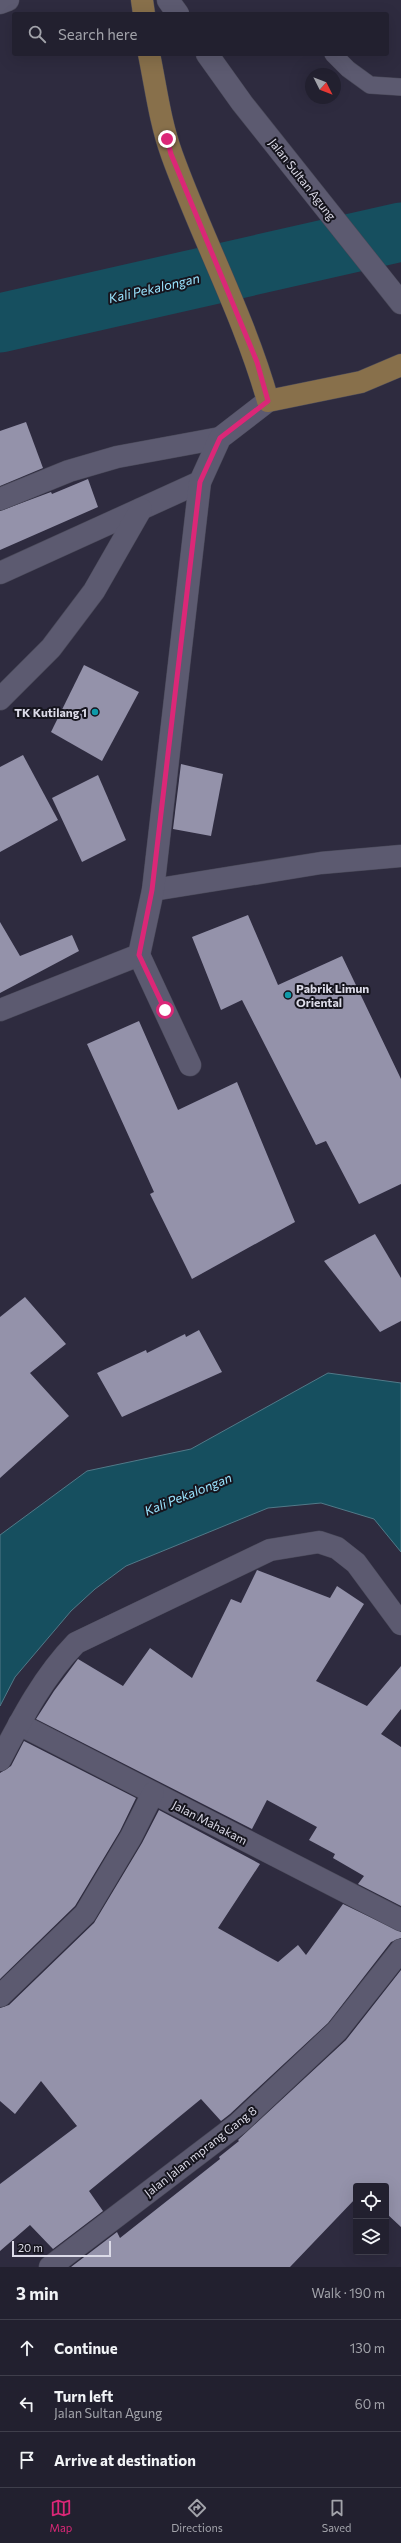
<!DOCTYPE html>
<html lang="en">
<head>
<meta charset="utf-8">
<style>
  body { margin:0; font-family:Commissioner,sans-serif; background:#2e2d3b; color:#f1f3f6 }
  .controls { position:absolute; right:12px; bottom:12px; display:grid; overflow:hidden; border-radius:4px; box-shadow:0 4px 16px #0002 }
  .controls button { width:36px; height:36px; display:grid; place-items:center; padding:0; border:0; border-bottom:1px solid #3f3e4b; background:#22202f; color:#f1f3f6; font:20px sans-serif }
  .compass { position:absolute; left:305px; top:68px; width:36px; height:36px; border-radius:50%; background:#22202f; box-shadow:0 4px 16px #0002; rotate:132deg }
  .scale { position:absolute; left:12px; bottom:10px; width:99px; box-sizing:border-box; padding-left:4px; border:2px solid #dcdbe8; border-top:0; font-size:11px; line-height:14px; white-space:nowrap; color:#dcdbe8; -webkit-text-stroke:3px #16151e; paint-order:stroke }
  .stop { position:absolute; width:12px; height:12px; margin:-9px; border:3px solid #db2777; border-radius:50%; background:#fff }
  .stop.end { background:#db2777; border-color:#fff; box-shadow:0 1px 4px #0008 }
  .list { margin:0; padding:0; list-style:none }
  h2 { display:flex; justify-content:space-between; align-items:center; height:52px; margin:0; padding:0 16px; font-size:17px }
  h2 small { font-size:13px; font-weight:400; color:#a2a3aa }
  .list li { display:grid; grid-template-columns:26px 1fr auto; gap:12px; align-items:center; box-sizing:border-box; height:56px; padding:0 16px; border-top:1px solid #3f3e4b }
  .list b { display:block; font-size:15px; white-space:nowrap }
  .list p { margin:0; font-size:13px; white-space:nowrap; color:#a2a3aa }
  .list em { font-size:13px; font-style:normal; color:#a2a3aa }
  .icon { flex:none; width:22px; height:22px; fill:none; stroke:currentColor; stroke-width:2; stroke-linecap:round; stroke-linejoin:round }
  .map { position:relative; flex:none; width:401px; height:2267px; overflow:hidden }
  .search { position:absolute; background:#22202f; box-shadow:0 4px 16px #0002; left:12px; right:12px; top:12px; height:44px; display:flex; align-items:center; gap:10px; box-sizing:border-box; padding:0 14px; border-radius:4px; color:#a2a3aa; font-size:15px }
  .sheet { height:220px; background:#22202f }
  nav { display:flex; justify-content:space-around; align-items:center; box-sizing:border-box; height:56px; border-top:1px solid #3f3e4b; background:#22202f; font-size:11px; color:#a2a3aa }
  nav a { display:grid; justify-items:center; gap:2px }
  nav .on { color:#db2777 }
  .map>svg:first-child { display:block }
</style>
</head>
<body>
<div class="map">
<svg width="401" height="2267" viewBox="0 0 401 2267">
  <rect width="100%" height="100%" fill="#2e2b3f"/>
  <!-- water -->
  <path fill="#164f5f" stroke="#517988" d="M328 1373 401 1383V1552L374 1519 321 1503 268 1508 126 1566 95 1589 71 1611 15 1677 0 1706V1535L87 1471 191 1449Z"/>
  <g fill="none" stroke-linecap="round" stroke-linejoin="round">
    <!-- river -->
    <path stroke="#164f5f" stroke-width="59" d="M0 323 401 232"/>
  </g>
  <!-- building -->
  <g fill="#9492aa">
    <path d="M26 422 43 468 0 486V431Z"/>
    <path d="M88 479 98 507 0 550V511L51 492 52 494Z"/>
    <path d="M84 665 139 692 102 761 51 732Z"/>
    <path d="M23 755 58 820 0 852V767Z"/>
    <path d="M181 764 223 774 211 836 173 829Z"/>
    <path d="M98 775 126 840 82 862 52 798Z"/>
    <path d="M248 915 278 985 342 956 401 1079V1184L359 1204 326 1141 316 1145 242 1000 221 1010 192 937Z"/>
    <path d="M0 922 20 956 72 935 79 951 0 993Z"/>
    <path d="M139 1021 178 1110 237 1082 295 1222 192 1279 150 1194 154 1192 87 1044Z"/>
    <path d="M375 1234 401 1278V1321L380 1332 324 1261Z"/>
    <path d="M25 1297 66 1344 30 1373 69 1416 0 1478V1317Z"/>
    <path d="M199 1330 222 1372 122 1417 97 1373 146 1350 147 1353 185 1334 186 1337Z"/>
    <path d="M257 1570 330 1598 337 1586 364 1604 316 1681 367 1706 401 1666V1709L381 1734 401 1747V1906L358 1884 364 1876 333 1858 335 1854 309 1840 317 1827 267 1800 252 1829 36 1719 54 1691 78 1659 123 1686 150 1648 192 1678 231 1599 241 1603Z"/>
    <path d="M24 1741 136 1798 120 1831 75 1906 0 1979V1773L11 1766Z"/>
    <path d="M159 1810 260 1864 218 1928 278 1962 298 1945 306 1955 343 1904 401 1932V1938L391 1942 328 2023 230 2114 221 2121 201 2099 89 2191 103 2211 53 2249 30 2225 0 2251V2184L77 2126 41 2081 15 2114 0 2101V2008L9 2005 94 1923 142 1843Z"/>
    <path d="M401 1970V2227L386 2213V2186H356V2198L290 2267H71L117 2232 120 2238 220 2159 219 2157 239 2141 238 2140 346 2040Z"/>
  </g>
  <g fill="none" stroke-linecap="round" stroke-linejoin="round">
    <!-- lane casing -->
    <g stroke="#494858" stroke-width="18">
      <path id="lane" d="M333 54 348 69 370 85 401 87"/>
    </g>
    <!-- street casing -->
    <g stroke="#494858" stroke-width="23">
      <g id="street">
        <path d="M168 0 178 14"/>
        <path d="M0 3 8 0"/>
        <path d="M207 54 242 103 401 303"/>
        <path d="M0 499 69 471 117 457 220 438"/>
        <path d="M0 573 200 482"/>
        <path d="M0 699 51 648 94 591 141 509"/>
        <path d="M153 890 321 863 401 856"/>
        <path d="M139 955 190 1065"/>
        <path d="M0 1010 139 955 153 890 200 482 220 438 268 401"/>
        <path d="M19 1724 401 1920"/>
        <path d="M0 1760C22 1718 43 1677 76 1643L270 1550 319 1542 337 1548 356 1563 401 1624"/>
        <path d="M0 1996 85 1914 131 1837 153 1793"/>
        <path d="M50 2267 238 2124 337 2031 401 1950"/>
      </g>
    </g>
    <!-- primary casing -->
    <g stroke="#494858" stroke-width="23">
      <g id="primary">
        <path d="M142 0 144 14"/>
        <path d="M149 54C156 88 160 122 172 155 202 238 244 316 268 401L361 382 401 365"/>
      </g>
    </g>
    <!-- lane -->
    <use href="#lane" stroke="#5c5a70" stroke-width="17"/>
    <!-- street -->
    <use href="#street" stroke="#5c5a70" stroke-width="22"/>
    <!-- primary -->
    <use href="#primary" stroke="#88704b" stroke-width="22"/>
  </g>
  <g fill="none" stroke-linecap="round" stroke-linejoin="round">
    <!-- route -->
    <path stroke="#db2777" stroke-width="5" d="M165 1010 139 955 152 890 200 482 220 438 268 401 257 362 171 154 167 139"/>
  </g>
  <!-- markers -->
  <g fill="#0f9aa8" stroke="#16151e" stroke-width="1.5">
    <circle cx="95" cy="712" r="4"/>
    <circle cx="288" cy="995" r="4"/>
  </g>
  <g text-anchor="middle" dominant-baseline="central" stroke-width="4" stroke-linejoin="round" paint-order="stroke">
    <!-- street labels -->
    <g font-size="12" fill="#dcdbe8" stroke="#16151e">
      <text transform="translate(303 179) rotate(52)">Jalan Sultan Agung</text>
      <text transform="translate(210 1822) rotate(27)">Jalan Mahakam</text>
      <text transform="translate(200 2151) rotate(-38)">Jalan Jalan mprang Gang 8</text>
    </g>
    <!-- poi labels -->
    <g font-size="12" font-weight="bold" fill="#dcdbe8" stroke="#16151e" text-anchor="end">
      <text x="87" y="712">TK Kutilang 1</text>
      <text x="296" y="988" text-anchor="start">Pabrik Limun<tspan x="296" dy="14">Oriental</tspan></text>
    </g>
    <!-- water labels -->
    <g font-size="13" font-style="italic" fill="#9ae4fe" stroke="#16151e">
      <text transform="translate(154 288) rotate(-13)">Kali Pekalongan</text>
      <text transform="translate(188 1494) rotate(-22)">Kali Pekalongan</text>
    </g>
  </g>
</svg>
<div class="controls">
<button><svg class="icon" aria-label="locate" viewBox="0 0 24 24"><circle cx="12" cy="12" r="6"/><path d="M12 2v4M12 18v4M2 12h4M18 12h4"/></svg></button>
<button><svg class="icon" aria-label="layers" viewBox="0 0 24 24"><path d="M12 4l9 5-9 5-9-5zM3 14l9 5 9-5"/></svg></button>
</div>
<svg class="compass" viewBox="-18 -18 36 36"><path d="M0-13l5 13h-10z" fill="#e53935"/><path d="M0 13l5-13h-10z" fill="#a2a3aa"/></svg>
<div class="scale">20 m</div>
<div class="stop" style="left:165px;top:1010px"></div>
<div class="stop end" style="left:167px;top:139px"></div>
<div class="search"><svg class="icon" aria-label="search" viewBox="0 0 24 24"><circle cx="10" cy="10" r="6"/><path d="M15 15l6 6"/></svg>Search here</div>
</div>
<section class="sheet">
<h2>3 min<small>Walk · 190 m</small></h2>
<ul class="list">
<li><svg class="icon" aria-label="ahead" viewBox="0 0 24 24"><path d="M12 20V5M6 11l6-6 6 6"/></svg><div><b>Continue</b></div><em>130 m</em></li>
<li><svg class="icon" aria-label="left" viewBox="0 0 24 24"><path d="M17 20v-9H6M10 6l-5 5 5 5"/></svg><div><b>Turn left</b><p>Jalan Sultan Agung</p></div><em>60 m</em></li>
<li><svg class="icon" aria-label="arrive" viewBox="0 0 24 24"><path d="M6 21V4h12l-3 4 3 4H6"/></svg><div><b>Arrive at destination</b></div></li>
</ul>
</section>
<nav>
<a class="on"><svg class="icon" aria-label="map" viewBox="0 0 24 24"><path d="M3 6l6-2 6 2 6-2v14l-6 2-6-2-6 2zM9 4v14M15 6v14"/></svg>Map</a>
<a><svg class="icon" aria-label="directions" viewBox="0 0 24 24"><path d="M12 3l9 9-9 9-9-9zM9 14v-3h6M13 9l2 2-2 2"/></svg>Directions</a>
<a><svg class="icon" aria-label="saved" viewBox="0 0 24 24"><path d="M7 4h10v16l-5-4-5 4z"/></svg>Saved</a>
</nav>
</body>
</html>
